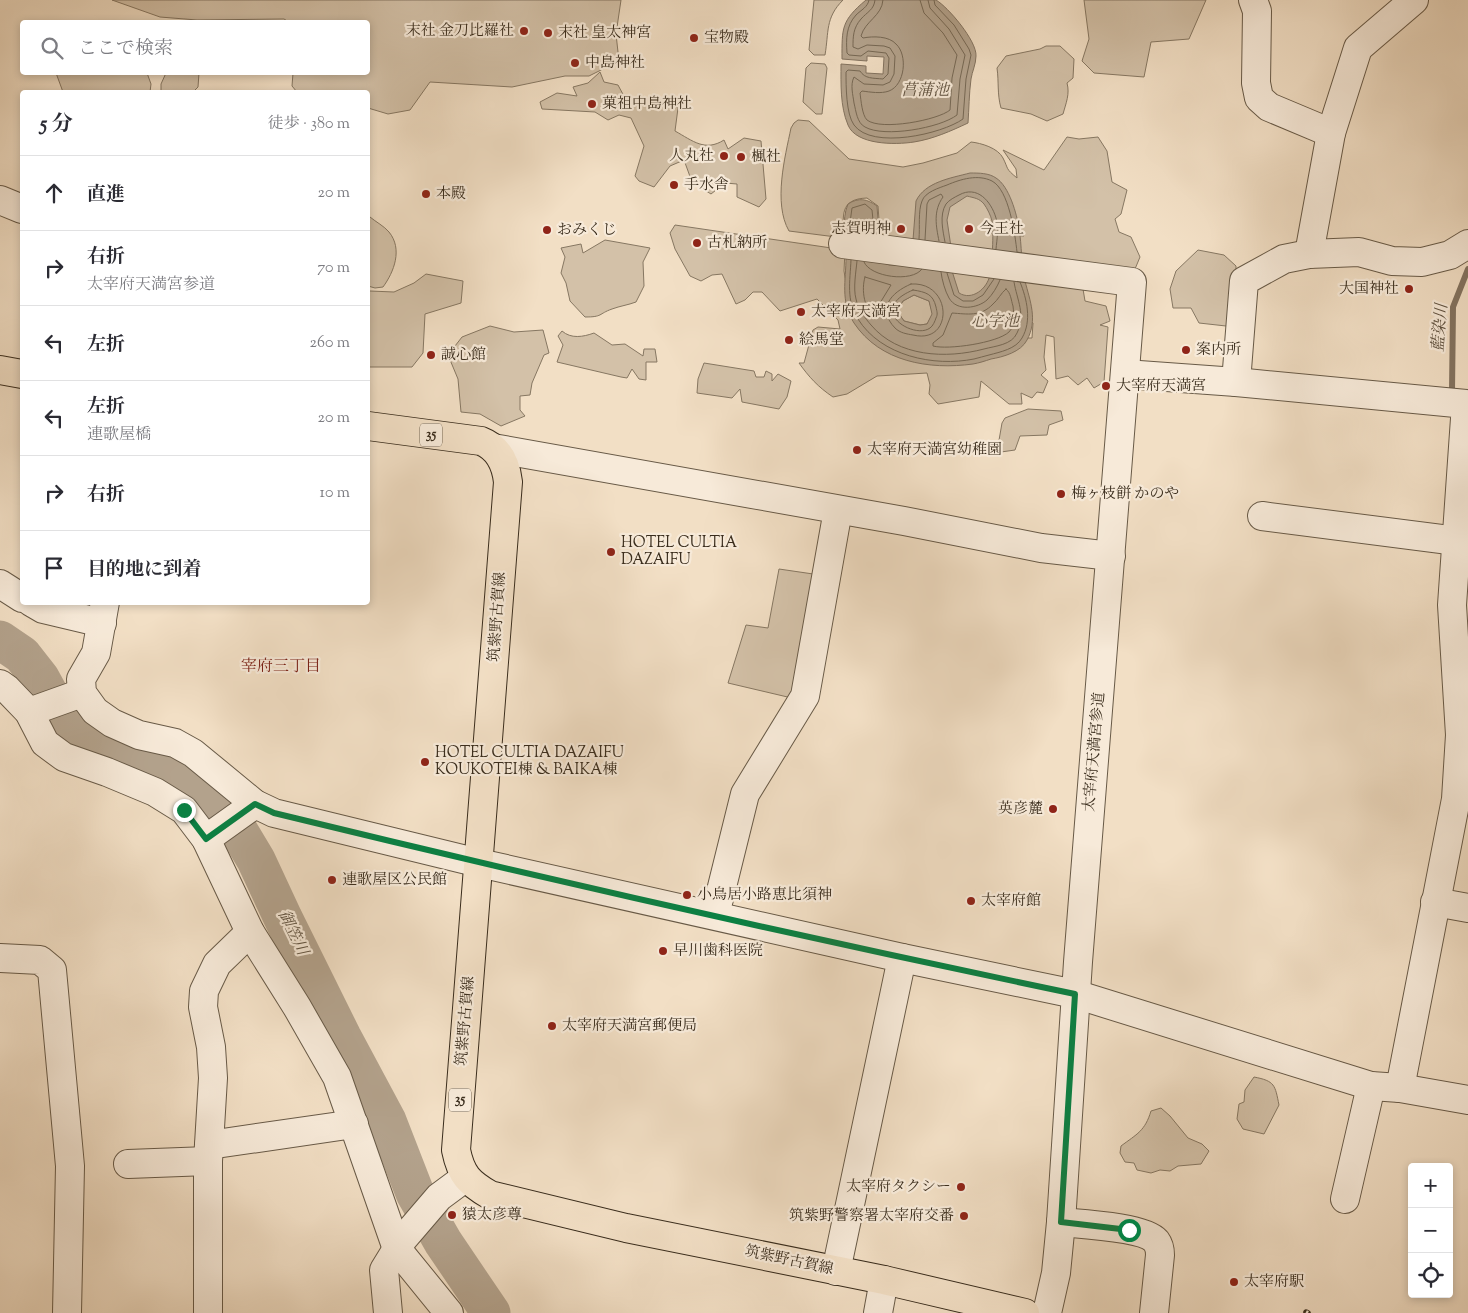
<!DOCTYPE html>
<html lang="ja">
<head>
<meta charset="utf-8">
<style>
  body { margin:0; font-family:"Sorts Mill Goudy","Noto Serif JP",serif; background:#f2f2f3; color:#2b2b33 }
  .controls { position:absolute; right:15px; bottom:15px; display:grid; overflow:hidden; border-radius:5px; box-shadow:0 2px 8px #0003 }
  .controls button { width:45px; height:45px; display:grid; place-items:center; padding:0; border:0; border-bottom:1px solid #e1e1e2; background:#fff; color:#2b2b33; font:25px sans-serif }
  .stop { position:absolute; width:15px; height:15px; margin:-11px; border:4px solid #0b8043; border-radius:50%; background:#fff }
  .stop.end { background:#0b8043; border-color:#fff; box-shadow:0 1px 5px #0008 }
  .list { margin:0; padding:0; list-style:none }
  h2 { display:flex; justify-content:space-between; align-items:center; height:65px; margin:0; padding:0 20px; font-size:21px }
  h2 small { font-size:16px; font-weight:400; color:#7c7c81 }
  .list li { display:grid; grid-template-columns:32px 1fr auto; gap:15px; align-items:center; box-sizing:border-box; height:75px; padding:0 20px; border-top:1px solid #e1e1e2 }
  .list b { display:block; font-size:19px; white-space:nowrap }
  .list p { margin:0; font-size:16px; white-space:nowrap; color:#7c7c81 }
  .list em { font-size:16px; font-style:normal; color:#7c7c81 }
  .icon { flex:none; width:28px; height:28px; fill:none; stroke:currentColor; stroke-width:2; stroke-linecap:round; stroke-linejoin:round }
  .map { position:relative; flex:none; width:1468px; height:1313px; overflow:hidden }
  .search { position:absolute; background:#fff; box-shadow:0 2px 8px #0003; left:20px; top:20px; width:350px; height:55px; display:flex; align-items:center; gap:12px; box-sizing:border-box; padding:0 18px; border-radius:5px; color:#7c7c81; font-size:19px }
  .panel { position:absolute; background:#fff; box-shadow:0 2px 8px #0003; left:20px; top:90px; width:350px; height:515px; border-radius:5px }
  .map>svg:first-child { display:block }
</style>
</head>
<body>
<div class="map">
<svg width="1468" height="1313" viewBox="0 0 1468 1313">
  <rect width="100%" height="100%" fill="#f2dfc5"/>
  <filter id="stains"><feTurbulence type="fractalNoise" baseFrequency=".004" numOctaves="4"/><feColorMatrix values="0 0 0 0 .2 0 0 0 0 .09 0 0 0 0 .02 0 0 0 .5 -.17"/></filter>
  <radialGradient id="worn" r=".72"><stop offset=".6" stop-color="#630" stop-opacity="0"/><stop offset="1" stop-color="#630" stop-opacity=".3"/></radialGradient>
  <!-- green -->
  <g fill="#d3c1a8" stroke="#867762" fill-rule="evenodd">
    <path d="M112 0H621L616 34 618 52 615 63 589 76H565L512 87 430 82 410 110 388 114 368 108V92H297L292 86 293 73 368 72V22H289L284 19 197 20 160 17Z"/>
    <path d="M814 0H843C825 18 829 32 825 55H814L809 50Z"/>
    <path d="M1084 0H1206L1189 39 1151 42 1144 77 1094 73 1082 61 1089 39Z"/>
    <path d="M1046 46H1060L1074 59 1073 78 1067 83C1070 94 1066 103 1063 114L1047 121 1031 114 1001 108C997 94 999 82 997 68L1006 56 1040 49Z"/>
    <path d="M811 63 825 64 827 68 822 114H816L803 102 806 68Z"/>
    <path d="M600 72 604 82 618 85 625 98 649 104 661 100 678 108 675 131C693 141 705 152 724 140L728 149 744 138 761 141 766 199 759 207 737 197V184L725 183 711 194 692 182 684 160 670 166 654 187 639 181 635 176 644 146 631 118 619 115 608 120 595 112 542 109 540 102 557 93 577 96 573 87 588 83Z"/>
    <path d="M56 73H147L151 84 150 92H63Z"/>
    <path d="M166 73H199L198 87 193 92H161V84Z"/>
    <path d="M798 120 809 121 849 159 903 167 923 163 957 153 971 142C981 143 998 148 1003 158 1009 170 1005 168 1017 178L1016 169 1003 150 1044 170 1067 137 1079 139 1098 137 1107 151 1112 182 1127 190 1121 214 1115 219 1119 232 1131 237 1140 257 1135 269 1125 278 1058 281 1083 289 1085 301 1106 306 1110 321 1100 325 1108 327 1104 382 1094 388 1087 378 1078 385 1068 376 1056 379 1054 337 1046 335 1044 357 1046 370 1041 375 1048 381 1043 393 1037 392 1032 398 1021 393 1022 404H1009L981 381 979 397 938 404 929 394 930 385 927 373 877 376 847 394 833 397C818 387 809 377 799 363H804L813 330 818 327 840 329 838 320 817 299 780 311 762 292H753L745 300 736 304 722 274 712 275 701 281 690 276 675 249 670 233 675 225 845 250 844 271 849 302 873 333 1020 338H1032L1033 323 1018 311 985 319 911 265 889 264 875 259 879 220 878 206 867 198C839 199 843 216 844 238L789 231C773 203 785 157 791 128L794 123ZM1014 216 1024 236 992 234 993 224Z"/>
    <path d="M368 217H370C376 222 384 226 389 232 403 249 394 272 383 287L375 288 368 286Z"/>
    <path d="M605 240 650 248 643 262 644 286 636 302C628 305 620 306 612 309 598 314 603 317 585 317L570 301 566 283 561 273 565 257 561 248 581 244 583 253Z"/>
    <path d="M1198 250 1224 255 1236 266 1235 328 1226 326 1199 323 1191 308H1173L1170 289 1176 271Z"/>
    <path d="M426 274 463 281 461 303 425 314 423 353 412 367H368V293L370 291 394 292 414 283Z"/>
    <path d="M914 295 929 301 933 314 927 324 920 325 904 321 897 311 903 301Z"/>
    <path d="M490 326 514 332 543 330 549 353 544 355 532 383 530 395 520 396V410L525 416 501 426 480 414 461 412 458 379 448 355 462 337Z"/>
    <path d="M562 331C571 339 583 337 594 333L612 345 625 344 643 356 644 349H655L657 362H646V380L639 379 632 369 627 378 621 377 557 362 563 345 558 336Z"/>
    <path d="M704 363 754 371 756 377H764L766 371 772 374V381L778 374 791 381 787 397 779 409 742 402 740 389 732 398 697 393 698 379Z"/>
    <path d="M1028 409 1061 411 1063 420 1049 425 1047 435 1020 436 1015 450 1001 452 998 446 1002 423 1005 418Z"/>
    <path d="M779 569 820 575 796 699 728 683 746 625 768 628Z"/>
    <path d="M1254 1077C1275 1081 1275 1085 1279 1105L1264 1134 1243 1129 1237 1119 1239 1104 1244 1102 1245 1090Z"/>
    <path d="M1161 1108 1170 1116 1188 1138 1202 1144 1209 1151 1201 1164 1178 1166 1170 1171 1160 1170 1151 1173 1137 1170 1134 1163 1125 1162 1120 1153 1121 1146C1137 1134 1145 1131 1151 1111Z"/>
  </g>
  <!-- water -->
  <g fill="#b3a28c" stroke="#837360" fill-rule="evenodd">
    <path d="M866 0H936C948 7 977 41 976 56 976 64 972 72 971 79 969 94 969 109 968 123 951 131 933 139 914 142 895 145 856 145 848 125 840 106 841 84 841 64L866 66V73L883 74 884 57 867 56V61L842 59C842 28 841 21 866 0Z"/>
    <path d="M970 173C979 173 989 173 996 178 1009 186 1017 214 1019 229 1022 245 1021 266 1025 281 1030 301 1038 320 1027 340 1021 352 1003 357 991 359 985 361 979 363 973 364 929 370 880 362 854 323 840 301 846 281 846 257 846 240 841 220 848 204 859 197 867 199 877 206L878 220 874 259 889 265 911 266 916 201C925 182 951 178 970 173ZM967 196C974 198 979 198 984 204 987 208 991 216 992 221 994 232 992 265 990 275 987 289 972 301 959 293L952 271 951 247 947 220 950 207ZM914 295 929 301 932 314 927 324 920 325 904 321 897 311 903 301Z"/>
  </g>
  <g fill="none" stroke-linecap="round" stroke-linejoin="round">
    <!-- shore -->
    <g stroke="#766854" stroke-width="1">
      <path d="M869 0C868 7 861 10 856 15 846 26 846 39 847 53L849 55 861 56 868 51 886 53 889 58 888 74 883 79C873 78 865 79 860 71L848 70 846 72C846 86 846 114 854 125 872 150 942 134 963 119L966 79 971 55 969 49 954 25 935 5 934 0"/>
      <path d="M875 0C874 10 867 12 861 19 853 28 853 37 853 47L858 49 867 45 884 46 890 48 895 56 894 74 890 82 883 85 864 84 854 77C850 85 853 95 854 103 856 111 857 123 865 127 884 138 940 128 957 115L960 79 965 55 949 29 930 8 928 0"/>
      <path d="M883 0C882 16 865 21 861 36L863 38C873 36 889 36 896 44 908 55 905 85 889 91 881 94 870 92 862 91L860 93C861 100 862 115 867 120 881 131 938 120 950 110L952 78 957 55 943 33 924 13 920 0"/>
      <path d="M849 230 852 208 865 204 872 210 873 220 872 233"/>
      <path d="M919 239C920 227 918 211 922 201 925 192 939 188 947 185 961 179 978 174 992 181 1009 190 1015 234 1017 252"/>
      <path d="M925 240 927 204 929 200 941 194 943 197C933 211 936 226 939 241"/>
      <path d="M945 242C943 231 939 215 946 204 949 200 955 197 959 195 977 185 991 201 996 218 999 227 997 239 996 249"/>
      <path d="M851 260C850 282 846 300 858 319 881 356 934 367 974 359 979 358 984 356 989 355 1000 352 1016 349 1022 338 1032 321 1027 299 1020 282"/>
      <path d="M857 261C856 272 853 288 856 299 858 309 865 318 871 325 898 357 946 359 984 349 995 346 1012 345 1017 333 1026 315 1017 300 1014 282"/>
      <path d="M864 262C870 277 912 283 922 269"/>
      <path d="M941 272C942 280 945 291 949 298 957 312 978 308 987 300 993 294 997 287 1000 280"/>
      <path d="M947 273 954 295 963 301H973L983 295 994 279"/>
      <path d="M865 277 891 285 880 303 879 316 877 318C864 311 861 290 865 277Z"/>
      <path d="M911 284C953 281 954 345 913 335 907 334 900 333 895 328 877 309 890 293 911 284Z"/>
      <path d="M1006 289C1011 293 1011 300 1013 306 1014 314 1015 326 1009 332 997 343 948 350 933 346V343L943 335 952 313C967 314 981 317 993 304 998 300 1001 293 1006 289Z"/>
      <path d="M913 290C926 292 933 294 936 307 937 312 938 314 936 318 935 321 933 326 930 328 914 340 865 310 913 290Z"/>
    </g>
    <!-- stream -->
    <path stroke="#837360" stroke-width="6" d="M1452 391 1453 307 1468 269"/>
    <!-- river -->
    <path stroke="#b3a28c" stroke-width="39" d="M0 640 22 655 40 678 62 718 82 736 187 785 226 810 256 860 283 918 342 1037 387 1121 415 1193 443 1242 491 1313"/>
    <!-- minor casing -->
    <g stroke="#685a47" stroke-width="30">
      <g id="minor">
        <path d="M1253 0 1257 11 1256 83 1259 98 1269 107 1331 133"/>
        <path d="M0 200 22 209"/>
        <path d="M843 244 1132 282 1078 962 1061 1222 1056 1273 1047 1313"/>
        <path d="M1309 254 1331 133 1358 48 1414 0"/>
        <path d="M1125 374 1236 382 1466 404 1452 605 1460 735 1456 799 1400 1088"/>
        <path d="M1236 382 1244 281 1284 259 1309 254 1359 252 1392 261 1422 262 1450 255 1468 244"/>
        <path d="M493 448 904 521 1041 548 1111 556"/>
        <path d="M1262 516 1457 541"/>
        <path d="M0 584 22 598"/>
        <path d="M31 602 43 609 102 623"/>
        <path d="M105 602 96 653 81 679 82 693 95 711 112 723 139 735 175 743 193 753 255 804 274 813 479 863 902 958 1075 994 1371 1086 1400 1088 1468 1100"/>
        <path d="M0 684 7 689 29 712 45 743 64 757 107 772 155 792 184 810 206 839 250 932 297 1007 337 1077 397 1249 449 1313"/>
        <path d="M29 712 82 693"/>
        <path d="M206 839 255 804"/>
        <path d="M1435 902 1468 908"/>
        <path d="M715 915 745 794 805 696 838 510"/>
        <path d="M0 958 40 960 52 970 70 1166 67 1313"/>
        <path d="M209 1145 354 1124"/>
        <path d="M128 1164 208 1161"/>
        <path d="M1345 1199 1371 1086"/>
        <path d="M1061 1222C1081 1224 1144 1227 1156 1241 1159 1245 1160 1250 1160 1255L1154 1313"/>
        <path d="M836 1271 902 958"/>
        <path d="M208 1313V1161L213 1078 211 1047 203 1007 204 991 217 964 250 932"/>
        <path d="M388 1313 384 1270 403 1239 439 1197 466 1177"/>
        <path d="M878 1313 884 1280"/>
      </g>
    </g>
    <!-- major casing -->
    <g stroke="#3a2d1d" stroke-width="30">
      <g id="major">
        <path d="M0 370 22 374"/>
        <path d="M368 426 481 441C499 448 506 464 508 482L456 1150C461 1175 469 1183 490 1195L626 1228 884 1280 1025 1313"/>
      </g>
    </g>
    <!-- minor -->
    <use href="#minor" stroke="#f7ead9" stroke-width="28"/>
    <!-- major -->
    <use href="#major" stroke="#f2dfc5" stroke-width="28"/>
    <!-- rail casing -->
    <g stroke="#3a2d1d" stroke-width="5.5">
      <path id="rail" d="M1306 1312 1308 1313"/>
    </g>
    <!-- rail -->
    <use href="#rail" stroke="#f7ead9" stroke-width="4" stroke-dasharray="11" stroke-linecap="butt"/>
  </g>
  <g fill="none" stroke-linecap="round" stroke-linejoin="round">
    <!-- route -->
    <path stroke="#0b8043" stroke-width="6" d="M184 810 206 839 255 804 274 813C540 878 807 938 1075 994L1061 1222 1129 1230"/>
  </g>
  <!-- markers -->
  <g fill="#8f2418" stroke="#f7ead9" stroke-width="2">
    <circle cx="524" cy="31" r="5"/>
    <circle cx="548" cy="33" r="5"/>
    <circle cx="694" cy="38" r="5"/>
    <circle cx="575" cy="63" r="5"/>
    <circle cx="592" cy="104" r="5"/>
    <circle cx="724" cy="156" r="5"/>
    <circle cx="741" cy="157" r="5"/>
    <circle cx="674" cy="185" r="5"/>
    <circle cx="426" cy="194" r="5"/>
    <circle cx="901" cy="229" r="5"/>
    <circle cx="969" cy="229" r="5"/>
    <circle cx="547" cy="230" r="5"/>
    <circle cx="697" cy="243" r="5"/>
    <circle cx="1409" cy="289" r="5"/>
    <circle cx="801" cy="312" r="5"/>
    <circle cx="789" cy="340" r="5"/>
    <circle cx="1186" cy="350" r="5"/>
    <circle cx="431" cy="355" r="5"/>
    <circle cx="1106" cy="386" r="5"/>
    <circle cx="857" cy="450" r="5"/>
    <circle cx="1061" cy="494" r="5"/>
    <circle cx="611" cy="552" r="5"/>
    <circle cx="425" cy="762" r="5"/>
    <circle cx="1053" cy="809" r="5"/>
    <circle cx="332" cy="880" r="5"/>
    <circle cx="687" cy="895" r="5"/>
    <circle cx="971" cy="901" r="5"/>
    <circle cx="663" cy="951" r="5"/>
    <circle cx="552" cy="1026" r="5"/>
    <circle cx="961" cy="1187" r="5"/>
    <circle cx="452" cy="1215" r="5"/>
    <circle cx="964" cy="1216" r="5"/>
    <circle cx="1234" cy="1282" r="5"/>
  </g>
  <g text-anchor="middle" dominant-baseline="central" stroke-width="4.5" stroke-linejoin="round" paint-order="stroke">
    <!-- shield labels -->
    <g fill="#f7ead9" stroke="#736655" stroke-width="1">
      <rect x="420" y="423.5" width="22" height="23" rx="4"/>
      <rect x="449" y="1088.5" width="22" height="23" rx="4"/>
    </g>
    <g font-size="14" font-weight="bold" fill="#3a2d1d">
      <text x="431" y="435">35</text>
      <text x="460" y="1100">35</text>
    </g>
    <!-- poi labels -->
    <g font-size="15" fill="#3a2d1d" stroke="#f7ead9" text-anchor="start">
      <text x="514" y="31" text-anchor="end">末社 金刀比羅社</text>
      <text x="558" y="33">末社 皇太神宮</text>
      <text x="704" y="38">宝物殿</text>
      <text x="585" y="63">中島神社</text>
      <text x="602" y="104">菓祖中島神社</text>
      <text x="714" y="156" text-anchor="end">人丸社</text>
      <text x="751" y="157">楓社</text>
      <text x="684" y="185">手水舎</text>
      <text x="436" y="194">本殿</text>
      <text x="891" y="229" text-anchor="end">志賀明神</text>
      <text x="979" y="229">今王社</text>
      <text x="557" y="230">おみくじ</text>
      <text x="707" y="243">古札納所</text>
      <text x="1399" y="289" text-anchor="end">大国神社</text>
      <text x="811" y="312">太宰府天満宮</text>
      <text x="799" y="340">絵馬堂</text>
      <text x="1196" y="350">案内所</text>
      <text x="441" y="355">誠心館</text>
      <text x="1116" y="386">大宰府天満宮</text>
      <text x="867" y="450">太宰府天満宮幼稚園</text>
      <text x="1071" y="494">梅ヶ枝餅 かのや</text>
      <text x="621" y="543">HOTEL CULTIA<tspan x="621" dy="17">DAZAIFU</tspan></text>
      <text x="435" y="753">HOTEL CULTIA DAZAIFU<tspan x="435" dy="17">KOUKOTEI棟 &amp; BAIKA棟</tspan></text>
      <text x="1043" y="809" text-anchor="end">英彦麓</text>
      <text x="342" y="880">連歌屋区公民館</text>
      <text x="697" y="895">小鳥居小路恵比須神</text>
      <text x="981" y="901">太宰府館</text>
      <text x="673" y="951">早川歯科医院</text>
      <text x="562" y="1026">太宰府天満宮郵便局</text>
      <text x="951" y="1187" text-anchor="end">太宰府タクシー</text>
      <text x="462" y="1215">猿太彦尊</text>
      <text x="954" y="1216" text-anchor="end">筑紫野警察署太宰府交番</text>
      <text x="1244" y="1282">太宰府駅</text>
    </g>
    <!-- street labels -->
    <g font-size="15" fill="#3a2d1d" stroke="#f7ead9">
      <text transform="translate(498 617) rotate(-86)">筑紫野古賀線</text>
      <text transform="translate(1095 752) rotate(-85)">太宰府天満宮参道</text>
      <text transform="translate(466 1021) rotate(-85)">筑紫野古賀線</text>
      <text transform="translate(789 1261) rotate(12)">筑紫野古賀線</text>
    </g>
    <!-- water labels -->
    <g font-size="16" font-style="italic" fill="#5e503e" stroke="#f7ead9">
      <text x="925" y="91">菖蒲池</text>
      <text x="995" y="322">心字池</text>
      <text transform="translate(1441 328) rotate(-85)">藍染川</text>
      <text transform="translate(292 933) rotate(64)">御笠川</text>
    </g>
    <!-- neighbourhood labels -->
    <g font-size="16" fill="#7a1f14" stroke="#f7ead9">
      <text x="281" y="667">宰府三丁目</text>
    </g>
  </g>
  <rect width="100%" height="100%" filter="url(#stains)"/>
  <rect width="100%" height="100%" fill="url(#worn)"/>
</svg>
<div class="controls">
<button>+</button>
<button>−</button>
<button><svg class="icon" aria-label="locate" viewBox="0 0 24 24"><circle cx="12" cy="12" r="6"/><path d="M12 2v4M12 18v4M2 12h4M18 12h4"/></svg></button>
</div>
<div class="stop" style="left:1129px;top:1230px"></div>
<div class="stop end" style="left:184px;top:810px"></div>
<div class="search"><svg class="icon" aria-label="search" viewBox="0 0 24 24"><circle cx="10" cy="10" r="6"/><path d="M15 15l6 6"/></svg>ここで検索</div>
<section class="panel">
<h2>5 分<small>徒歩 · 380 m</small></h2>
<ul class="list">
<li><svg class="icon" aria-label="ahead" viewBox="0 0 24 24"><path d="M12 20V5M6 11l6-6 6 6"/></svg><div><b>直進</b></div><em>20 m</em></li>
<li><svg class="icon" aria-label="right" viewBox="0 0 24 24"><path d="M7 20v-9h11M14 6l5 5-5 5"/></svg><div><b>右折</b><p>太宰府天満宮参道</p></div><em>70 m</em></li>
<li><svg class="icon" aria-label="left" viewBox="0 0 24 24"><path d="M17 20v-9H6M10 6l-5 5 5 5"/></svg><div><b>左折</b></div><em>260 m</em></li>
<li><svg class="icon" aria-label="left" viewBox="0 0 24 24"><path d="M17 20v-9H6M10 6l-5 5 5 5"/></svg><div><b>左折</b><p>連歌屋橋</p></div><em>20 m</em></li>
<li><svg class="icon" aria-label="right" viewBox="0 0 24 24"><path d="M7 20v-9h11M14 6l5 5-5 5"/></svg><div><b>右折</b></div><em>10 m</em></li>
<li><svg class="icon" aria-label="arrive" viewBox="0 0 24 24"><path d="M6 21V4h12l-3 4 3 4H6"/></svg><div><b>目的地に到着</b></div></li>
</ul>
</section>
</div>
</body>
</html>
